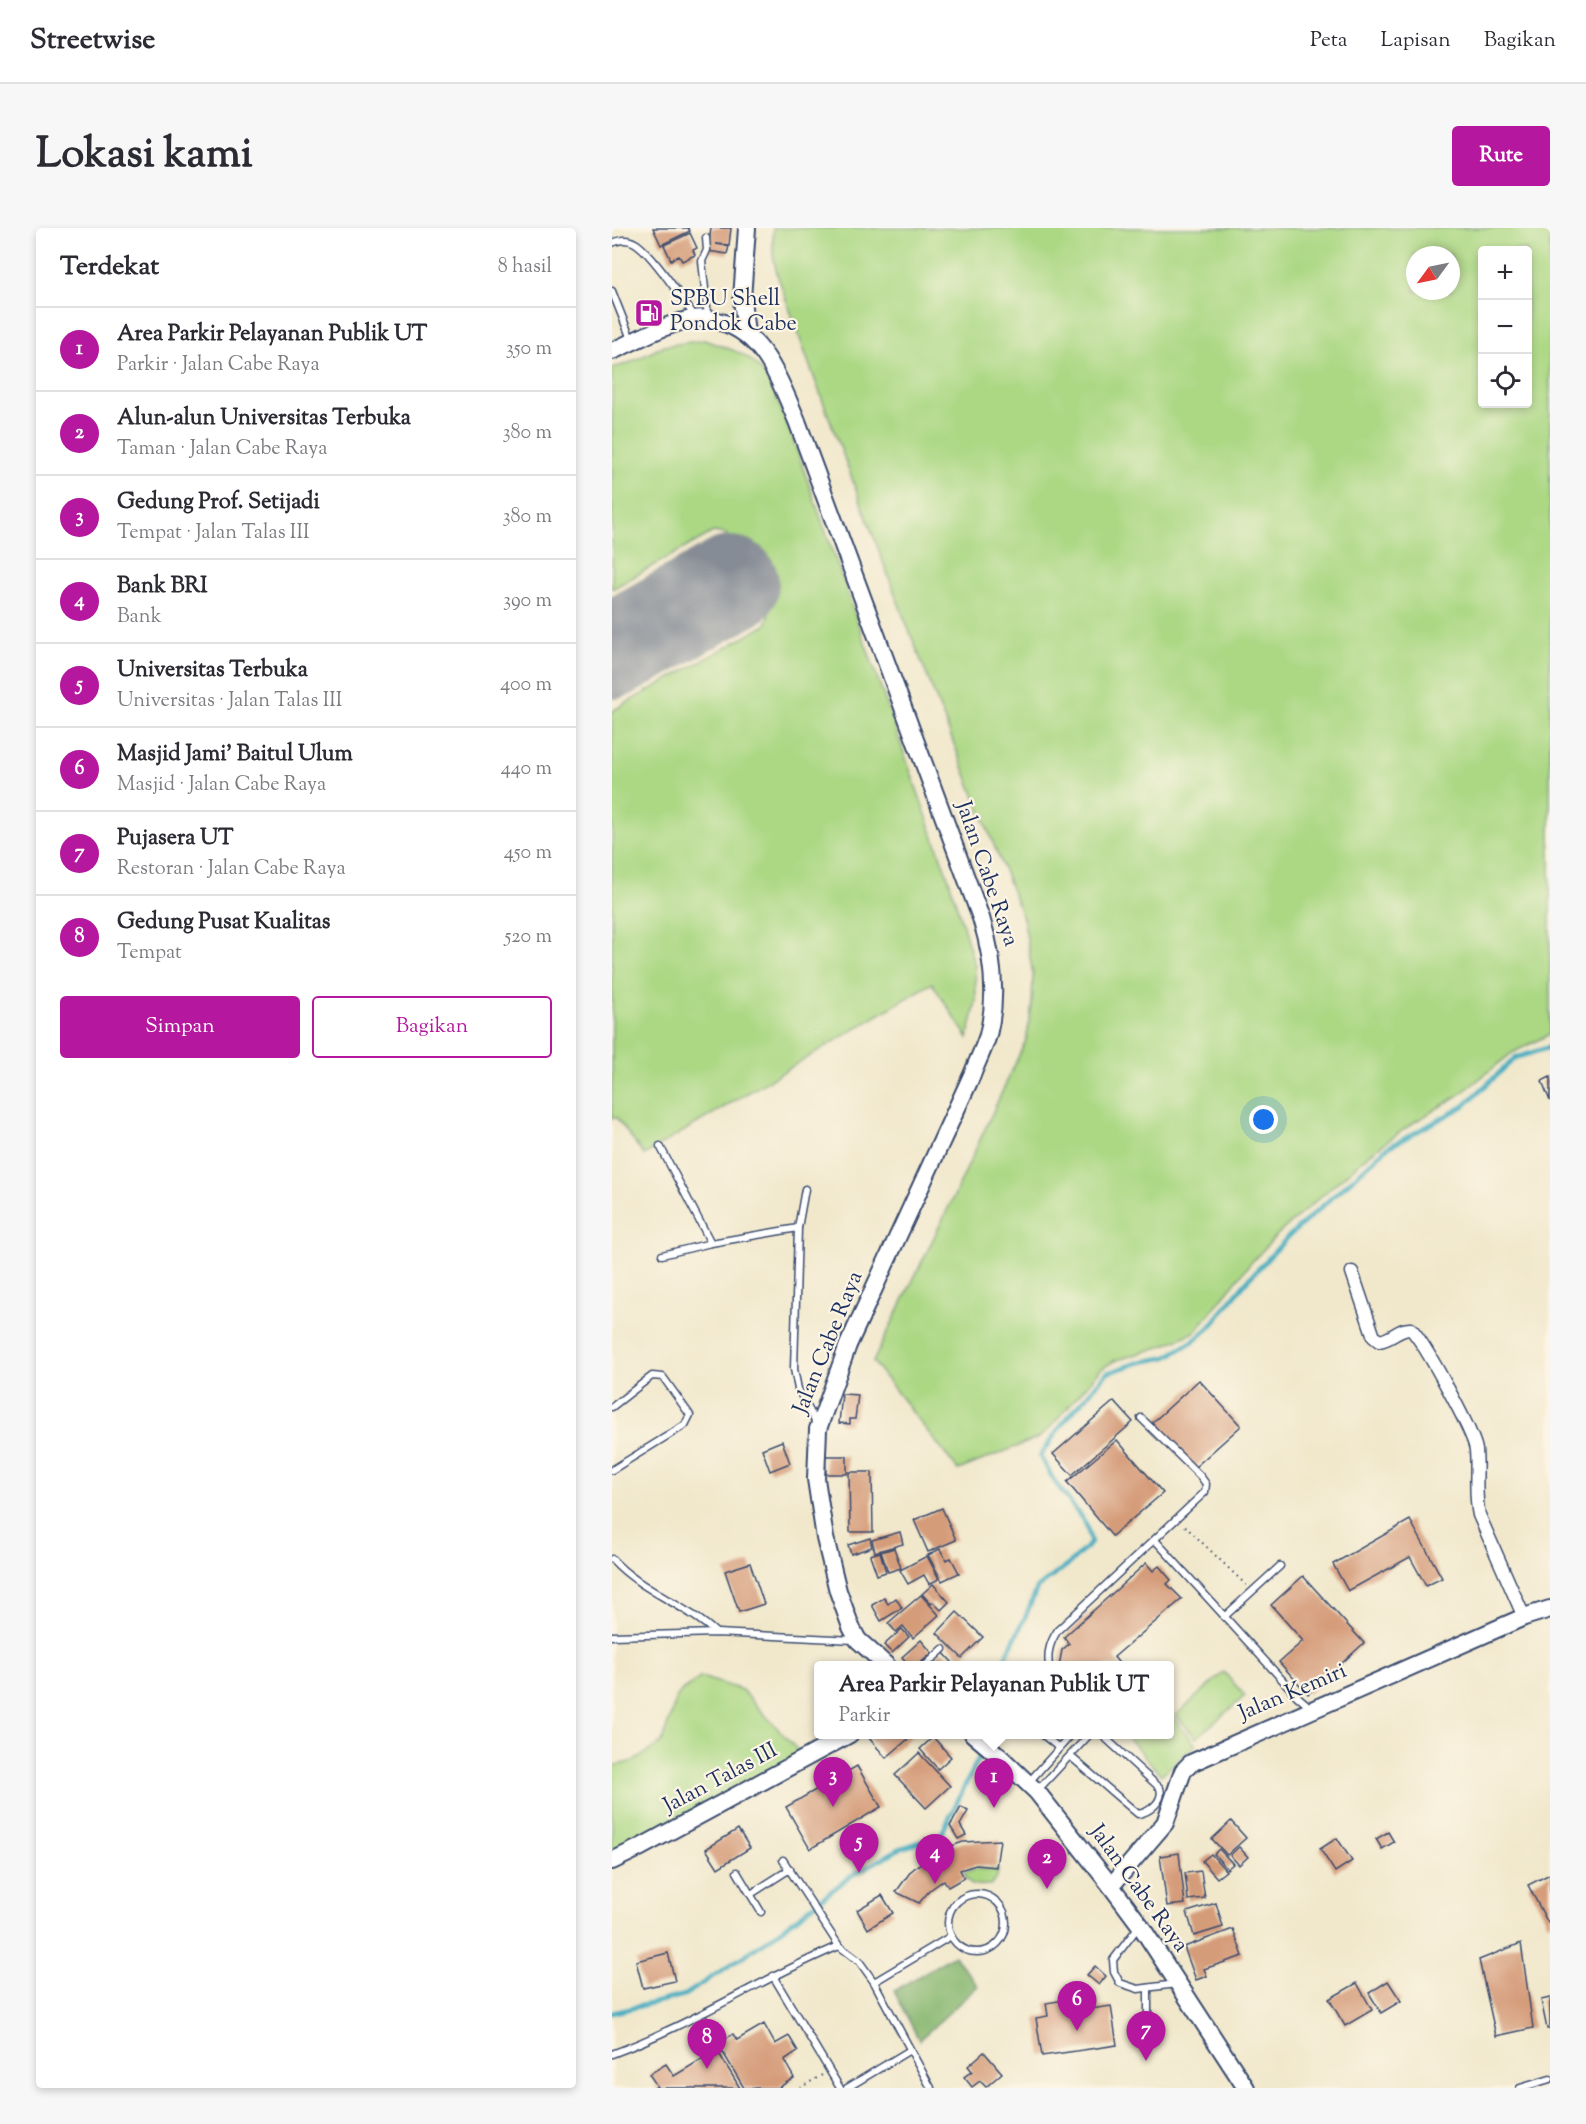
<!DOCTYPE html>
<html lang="id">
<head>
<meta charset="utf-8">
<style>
  body { margin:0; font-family:"Sorts Mill Goudy",serif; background:#f7f7f7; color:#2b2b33 }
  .controls { position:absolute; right:18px; top:18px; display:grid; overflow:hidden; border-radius:6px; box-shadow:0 3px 9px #0003 }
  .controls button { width:54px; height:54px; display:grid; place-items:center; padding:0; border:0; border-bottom:2px solid #e1e1e2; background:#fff; color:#2b2b33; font:30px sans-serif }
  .compass { position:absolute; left:794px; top:18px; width:54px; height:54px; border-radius:50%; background:#fff; box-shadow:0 3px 9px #0003; rotate:237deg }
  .you { position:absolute; left:652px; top:892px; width:21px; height:21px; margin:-15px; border:4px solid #fff; border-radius:50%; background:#1a73e8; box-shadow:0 0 0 9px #1a73e833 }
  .badge { display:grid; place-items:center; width:39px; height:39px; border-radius:50%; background:#b5179e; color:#fff; font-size:20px; font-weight:700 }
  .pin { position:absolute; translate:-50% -50px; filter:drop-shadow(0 2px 3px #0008) }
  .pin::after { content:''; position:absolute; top:32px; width:21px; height:18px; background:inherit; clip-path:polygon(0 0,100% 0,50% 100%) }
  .popup { position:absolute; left:202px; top:1433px; width:360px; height:78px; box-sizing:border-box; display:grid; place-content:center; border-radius:6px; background:#fff; filter:drop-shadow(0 2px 4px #0005); font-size:20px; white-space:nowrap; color:#7c7c81 }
  .popup b { font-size:22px; color:#2b2b33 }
  .popup::after { content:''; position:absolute; left:50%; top:100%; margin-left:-12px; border:12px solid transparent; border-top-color:#fff }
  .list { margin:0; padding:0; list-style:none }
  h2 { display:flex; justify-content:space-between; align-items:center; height:78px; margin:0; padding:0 24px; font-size:26px }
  h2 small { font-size:20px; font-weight:400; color:#7c7c81 }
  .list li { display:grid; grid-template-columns:39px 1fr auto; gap:18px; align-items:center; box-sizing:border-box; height:84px; padding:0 24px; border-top:2px solid #e1e1e2 }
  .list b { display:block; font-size:22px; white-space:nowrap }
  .list p { margin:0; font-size:20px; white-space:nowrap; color:#7c7c81 }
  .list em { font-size:20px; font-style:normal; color:#7c7c81 }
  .actions { display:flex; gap:12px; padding:18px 24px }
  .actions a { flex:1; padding:14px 0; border:2px solid #b5179e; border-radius:6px; text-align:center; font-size:21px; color:#b5179e }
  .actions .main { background:#b5179e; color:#fff }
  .icon { flex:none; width:33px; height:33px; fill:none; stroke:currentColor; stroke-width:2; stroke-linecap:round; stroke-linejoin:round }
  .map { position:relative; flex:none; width:938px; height:1860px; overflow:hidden; border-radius:6px }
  header { display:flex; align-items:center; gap:36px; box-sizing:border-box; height:84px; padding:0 30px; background:#fff; border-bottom:2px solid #e1e1e2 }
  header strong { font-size:28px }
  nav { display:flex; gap:33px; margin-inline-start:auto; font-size:21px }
  .intro { display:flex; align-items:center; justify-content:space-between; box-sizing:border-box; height:144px; padding:0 36px }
  h1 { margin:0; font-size:42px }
  .button { padding:15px 27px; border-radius:6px; background:#b5179e; color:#fff; font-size:21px; font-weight:700 }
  main { display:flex; gap:36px; padding:0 36px }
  aside { flex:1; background:#fff; border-radius:6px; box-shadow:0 3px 9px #0003 }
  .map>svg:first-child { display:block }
</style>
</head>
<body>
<header>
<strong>Streetwise</strong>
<nav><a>Peta</a><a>Lapisan</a><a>Bagikan</a></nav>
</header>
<div class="intro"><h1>Lokasi kami</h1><a class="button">Rute</a></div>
<main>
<aside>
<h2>Terdekat<small>8 hasil</small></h2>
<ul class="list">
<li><span class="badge">1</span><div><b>Area Parkir Pelayanan Publik UT</b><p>Parkir · Jalan Cabe Raya</p></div><em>350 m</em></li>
<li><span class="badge">2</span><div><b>Alun-alun Universitas Terbuka</b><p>Taman · Jalan Cabe Raya</p></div><em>380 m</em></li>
<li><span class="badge">3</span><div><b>Gedung Prof. Setijadi</b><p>Tempat · Jalan Talas III</p></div><em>380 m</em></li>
<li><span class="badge">4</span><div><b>Bank BRI</b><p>Bank</p></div><em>390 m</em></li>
<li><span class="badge">5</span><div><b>Universitas Terbuka</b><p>Universitas · Jalan Talas III</p></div><em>400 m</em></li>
<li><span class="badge">6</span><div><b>Masjid Jami' Baitul Ulum</b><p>Masjid · Jalan Cabe Raya</p></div><em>440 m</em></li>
<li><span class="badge">7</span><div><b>Pujasera UT</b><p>Restoran · Jalan Cabe Raya</p></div><em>450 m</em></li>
<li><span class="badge">8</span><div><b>Gedung Pusat Kualitas</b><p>Tempat</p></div><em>520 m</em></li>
</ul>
<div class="actions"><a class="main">Simpan</a><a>Bagikan</a></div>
</aside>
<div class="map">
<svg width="938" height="1860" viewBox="0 0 938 1860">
  <rect width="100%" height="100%" fill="#fcf5e5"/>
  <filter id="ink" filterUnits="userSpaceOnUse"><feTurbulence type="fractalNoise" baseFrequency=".0167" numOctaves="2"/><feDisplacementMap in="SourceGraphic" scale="12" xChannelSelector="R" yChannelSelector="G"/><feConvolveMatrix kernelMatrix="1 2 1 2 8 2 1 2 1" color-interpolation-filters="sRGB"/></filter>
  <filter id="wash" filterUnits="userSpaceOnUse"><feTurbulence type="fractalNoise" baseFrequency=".008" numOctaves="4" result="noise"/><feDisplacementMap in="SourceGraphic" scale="24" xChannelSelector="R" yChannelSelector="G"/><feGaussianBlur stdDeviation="1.35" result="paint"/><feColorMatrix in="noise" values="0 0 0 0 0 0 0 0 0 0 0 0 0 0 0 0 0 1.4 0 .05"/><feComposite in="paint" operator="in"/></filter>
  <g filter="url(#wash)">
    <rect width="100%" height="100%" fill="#f1e8cc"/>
    <!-- green -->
    <g fill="#acd884" stroke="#648471" stroke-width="1.5" fill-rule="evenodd">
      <path d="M161 0H938V806L900 825 846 868 801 895 755 928 665 1007 637 1037 583 1104 548 1119 502 1133 489 1141 437 1201 426 1210 346 1242 261 1134 344 964 414 812 420 777 421 748 412 693 291 387 196 133 165 46 161 27ZM870 22H915V176H870ZM803 27H839V63H803Z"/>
      <path d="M92 112C109 118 130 123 143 136 159 150 169 184 178 203L337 652 363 738 364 774 356 810 320 755 32 927 4 889 0 891V483L154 397 157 386 114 306 101 304 0 361V140L15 136 52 118Z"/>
      <path d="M612 1444 633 1468 584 1510 564 1487Z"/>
      <path d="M89 1449 130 1462 193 1530 0 1629V1538L22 1533 50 1514 66 1466Z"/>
      <path d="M558 1486 584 1517 549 1547 514 1507 558 1506Z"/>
      <path d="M364 1641 386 1642 385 1650 378 1657C363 1657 358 1660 352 1644Z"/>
    </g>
    <!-- forest -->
    <path fill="#89b872" stroke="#527468" stroke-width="1.5" d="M342 1727 366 1758 307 1812 282 1763Z"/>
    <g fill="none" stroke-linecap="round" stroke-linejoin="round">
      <!-- stream -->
      <g stroke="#42adc1" stroke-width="4.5">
        <path d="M389 1438 413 1390 425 1360 457 1336 479 1315 474 1296 443 1254 428 1228 451 1195 495 1145 525 1135 555 1129 583 1112 598 1099 633 1055 676 1009 775 920 852 878 903 830 938 819"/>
        <path d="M0 1785 73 1767 157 1711 239 1648 287 1621 329 1607 368 1527 367 1518"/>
      </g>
      <!-- runway -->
      <path stroke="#868c95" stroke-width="96" d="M0 423 119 356"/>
    </g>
    <g id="blocks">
      <!-- building -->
      <g fill="#d59c7a">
        <path d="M41 0H76L78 3 49 17Z"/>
        <path d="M99 0H119L117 17 104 16 117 18 115 26 96 23Z"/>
        <path d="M78 5 85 20 81 22 83 27 70 33 67 28 59 32 52 17Z"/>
        <path d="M938 849V873L930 853Z"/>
        <path d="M587 1152 629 1198 581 1241 540 1195Z"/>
        <path d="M230 1166 246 1167 243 1191H238V1196L227 1195Z"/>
        <path d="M502 1173 521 1194 460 1247 441 1226Z"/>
        <path d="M505 1212 551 1265 500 1308 455 1254Z"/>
        <path d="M170 1213 178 1235 158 1243 150 1221Z"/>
        <path d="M213 1228H235V1246H214Z"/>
        <path d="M237 1244H260L261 1304H238Z"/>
        <path d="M330 1280 344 1312 316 1324 302 1292Z"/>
        <path d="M798 1292 830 1350 814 1358 798 1329 736 1363 721 1336Z"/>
        <path d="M288 1304 291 1316 263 1324 260 1312Z"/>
        <path d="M258 1310 260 1319 239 1326 236 1317Z"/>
        <path d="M282 1320 289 1340 276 1344 269 1324Z"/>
        <path d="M328 1321 334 1332 339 1330 347 1345 330 1353 316 1327Z"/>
        <path d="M268 1324 274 1344 265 1347 258 1327Z"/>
        <path d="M315 1328 327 1351 317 1356 312 1347 296 1356 288 1342Z"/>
        <path d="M138 1335 152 1376 127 1384 113 1343Z"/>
        <path d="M534 1335 541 1343 547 1338 559 1352 555 1356 570 1371 502 1429 509 1438H447L450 1422 457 1416 452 1409Z"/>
        <path d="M691 1348 752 1415 696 1466 667 1434 691 1413 659 1377Z"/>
        <path d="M321 1356 337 1374 329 1382 321 1374 319 1376 310 1366Z"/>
        <path d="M309 1367 327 1387 301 1410 291 1398 284 1404 276 1395Z"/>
        <path d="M272 1370 276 1376 284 1370 290 1380 269 1393 260 1377Z"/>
        <path d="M345 1384 371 1409 350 1430 325 1405Z"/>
        <path d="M290 1401 297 1409 280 1425 272 1417Z"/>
        <path d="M309 1412 320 1425 305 1438H298L290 1429Z"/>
        <path d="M330 1423 340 1434 337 1438H315Z"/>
        <path d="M261 1506H302L274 1530 257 1510Z"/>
        <path d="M321 1509 339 1529 326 1541 308 1521Z"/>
        <path d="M307 1525 338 1558 314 1580 283 1547Z"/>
        <path d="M245 1538 269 1579 198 1621 174 1579Z"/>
        <path d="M349 1579 356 1583 348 1597 354 1607 346 1611 338 1598Z"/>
        <path d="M619 1593 634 1610 615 1627 600 1611Z"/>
        <path d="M126 1601 138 1620 106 1640 94 1621Z"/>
        <path d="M776 1604 782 1614 770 1621 764 1611Z"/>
        <path d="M725 1610 740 1633 723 1644 708 1621Z"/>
        <path d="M388 1612 384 1639 364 1637 348 1642 352 1650 336 1659 332 1652 318 1662 307 1675 284 1664 299 1643 322 1624 351 1614Z"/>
        <path d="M627 1619 636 1629 627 1637 618 1627Z"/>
        <path d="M607 1621 621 1636 615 1641 602 1626Z"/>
        <path d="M567 1625 573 1676 555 1678 548 1628Z"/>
        <path d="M599 1626 614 1643 605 1650 590 1633Z"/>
        <path d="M589 1643 593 1670 576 1672 573 1645Z"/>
        <path d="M938 1646V1695H936L916 1657Z"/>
        <path d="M270 1667 281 1685 256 1701 245 1682Z"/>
        <path d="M604 1675 611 1699 582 1708 575 1684Z"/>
        <path d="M621 1701 631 1728 592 1741 595 1748 584 1752 572 1719Z"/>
        <path d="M909 1715 921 1800 884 1808 867 1732Z"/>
        <path d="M56 1725 63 1753 31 1760 24 1733Z"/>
        <path d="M483 1738 494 1748 487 1757 475 1747Z"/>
        <path d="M776 1753 789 1773 769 1785 757 1765Z"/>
        <path d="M745 1755 760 1782 733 1798 717 1771Z"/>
        <path d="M470 1769 472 1782 499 1778 505 1817 430 1828 424 1790 436 1788 434 1775Z"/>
        <path d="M938 1770V1801H935L929 1772Z"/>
        <path d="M152 1796 163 1816 177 1808 186 1823 172 1832 182 1850 166 1860H132L106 1816 121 1806 125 1812Z"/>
        <path d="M105 1822 128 1860H42L45 1858 37 1846 54 1836 62 1848Z"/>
        <path d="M372 1824 390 1845 374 1859 368 1853 360 1859 352 1849 360 1843 356 1838Z"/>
      </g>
    </g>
  </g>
  <g filter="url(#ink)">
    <use href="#blocks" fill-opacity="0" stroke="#3b4b6e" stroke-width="1.5"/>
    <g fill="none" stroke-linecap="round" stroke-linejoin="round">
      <!-- lane casing -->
      <g stroke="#3b4b6e" stroke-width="9">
        <g id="lane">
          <path d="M94 10 95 22 90 33 96 89"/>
          <path d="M0 15C8 12 15 10 23 15 38 23 71 72 83 89"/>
          <path d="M0 63 19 111"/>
          <path d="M48 918 99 1015"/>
          <path d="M193 961 186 1000 182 1141 186 1161 205 1197"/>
          <path d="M50 1027 99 1015 186 1000"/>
          <path d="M0 1179 40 1148 51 1149 78 1187 73 1197 0 1242"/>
          <path d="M543 1312 685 1468 700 1481"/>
          <path d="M0 1331C29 1363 73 1376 104 1405"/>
          <path d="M612 1389 668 1338"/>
          <path d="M0 1408 105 1405 242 1412"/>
          <path d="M313 1438 331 1421"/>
          <path d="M437 1438C435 1424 438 1414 446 1402L593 1264 594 1256 589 1249 529 1190"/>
          <path d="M430 1506 447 1520"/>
          <path d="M458 1528 526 1586C538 1584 552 1573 548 1560L489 1506"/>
          <path d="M416 1555 460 1506"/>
          <path d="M425 1563 478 1506"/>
          <path d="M171 1632 227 1718"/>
          <path d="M125 1644 149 1684"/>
          <circle cx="365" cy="1695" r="29"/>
          <path d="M139 1666 178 1641"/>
          <path d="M527 1698 501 1732 502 1744 508 1755 526 1761 564 1756"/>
          <path d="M161 1748 228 1860"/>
          <path d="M262 1754 339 1708"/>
          <path d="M536 1760V1817"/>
          <path d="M0 1826C79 1797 150 1750 227 1718L247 1733 262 1754 319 1860"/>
          <path d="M235 1860 298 1822"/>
          <path d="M908 1860 938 1851"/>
        </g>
      </g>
      <!-- street casing -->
      <g stroke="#3b4b6e" stroke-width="15">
        <path id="street" d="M740 1044 762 1109 767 1113C779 1112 787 1100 799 1101 812 1114 862 1205 864 1222 866 1244 862 1265 867 1287L912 1389"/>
      </g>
      <!-- secondary casing -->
      <g stroke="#3b4b6e" stroke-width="20">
        <g id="secondary">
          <path d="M134 106 130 71 135 0"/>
          <path d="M0 123C26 112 54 95 82 91 91 89 100 91 109 94 153 106 169 156 185 193L369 690C381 728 386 767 376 807 372 820 365 834 360 847L236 1117 206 1201 204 1251 213 1310 226 1363 239 1399 246 1412 275 1438"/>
          <path d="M361 1506 387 1528 425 1564 499 1658 528 1697 634 1860"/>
          <path d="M0 1633 29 1619 238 1506"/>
          <path d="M499 1658 553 1595 571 1543 579 1535 912 1389 938 1381"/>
        </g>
      </g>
      <!-- path -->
      <g stroke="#3b4b6e" stroke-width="2" stroke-dasharray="1.5 4.5" stroke-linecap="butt">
        <path d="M573 1298 634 1357"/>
        <path d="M188 1860 210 1847"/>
      </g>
      <!-- lane -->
      <use href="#lane" stroke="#fff" stroke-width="6"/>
      <!-- street -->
      <use href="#street" stroke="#fff" stroke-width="12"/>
      <!-- secondary -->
      <use href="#secondary" stroke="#fff" stroke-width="16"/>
    </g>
  </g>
  <!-- icons -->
  <defs>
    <g id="fuel-square" transform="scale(1.5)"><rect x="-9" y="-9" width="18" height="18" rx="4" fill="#b5179e" stroke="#fcf5e5"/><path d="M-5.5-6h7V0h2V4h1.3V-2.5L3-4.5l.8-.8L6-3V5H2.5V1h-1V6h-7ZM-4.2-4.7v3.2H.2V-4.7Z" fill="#fff"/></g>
  </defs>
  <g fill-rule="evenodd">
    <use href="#fuel-square" x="37" y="85"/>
  </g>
  <g text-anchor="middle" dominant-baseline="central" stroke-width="4.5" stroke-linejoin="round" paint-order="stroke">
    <!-- poi labels -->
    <g font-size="22" fill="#1b2f5e" stroke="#fcf5e5" text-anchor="start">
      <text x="58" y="72">SPBU Shell<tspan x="58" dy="25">Pondok Cabe</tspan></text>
    </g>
    <!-- street labels -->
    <g font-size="22" fill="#1b2f5e" stroke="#fcf5e5">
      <text transform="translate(374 646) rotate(71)">Jalan Cabe Raya</text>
      <text transform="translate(217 1115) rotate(-68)">Jalan Cabe Raya</text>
      <text transform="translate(681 1465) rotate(-23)">Jalan Kemiri</text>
      <text transform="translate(109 1551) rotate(-28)">Jalan Talas III</text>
      <text transform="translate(526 1661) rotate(54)">Jalan Cabe Raya</text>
    </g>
  </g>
</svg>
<div class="controls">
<button>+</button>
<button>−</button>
<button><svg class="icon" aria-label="locate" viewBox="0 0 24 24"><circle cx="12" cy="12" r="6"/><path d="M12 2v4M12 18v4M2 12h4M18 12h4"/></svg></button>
</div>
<svg class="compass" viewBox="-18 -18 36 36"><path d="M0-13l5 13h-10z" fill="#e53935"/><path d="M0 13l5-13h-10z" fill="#7c7c81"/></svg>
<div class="you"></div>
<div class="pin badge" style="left:382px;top:1580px">1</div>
<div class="popup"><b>Area Parkir Pelayanan Publik UT</b>Parkir</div>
<div class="pin badge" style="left:435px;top:1661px">2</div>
<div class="pin badge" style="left:221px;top:1579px">3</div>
<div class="pin badge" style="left:323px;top:1656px">4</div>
<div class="pin badge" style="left:247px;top:1645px">5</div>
<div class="pin badge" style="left:465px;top:1803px">6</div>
<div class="pin badge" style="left:534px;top:1833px">7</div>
<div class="pin badge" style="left:95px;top:1841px">8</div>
</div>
</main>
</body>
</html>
